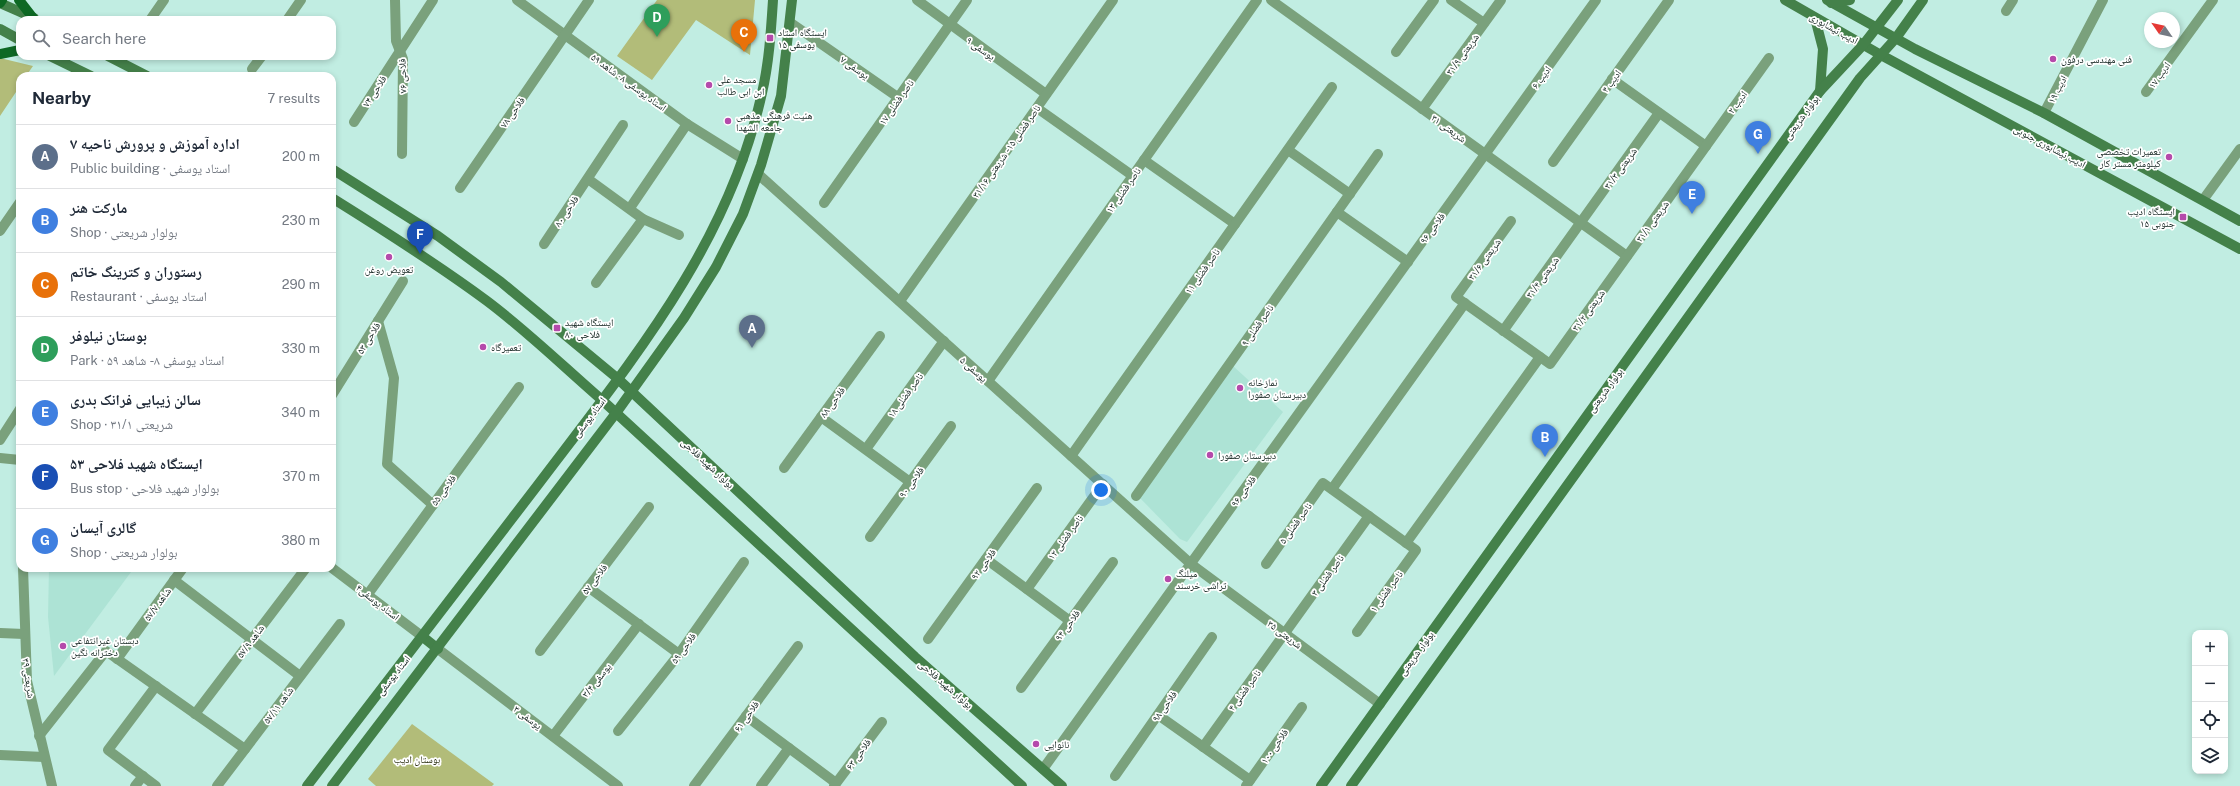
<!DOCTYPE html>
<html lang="en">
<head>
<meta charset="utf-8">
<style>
  body { margin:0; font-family:"Public Sans","Noto Naskh Arabic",sans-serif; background:#f2f2f3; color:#1f2937 }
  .controls { position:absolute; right:12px; bottom:12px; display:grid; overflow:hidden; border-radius:8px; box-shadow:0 2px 6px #0003 }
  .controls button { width:36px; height:36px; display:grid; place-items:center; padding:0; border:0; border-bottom:1px solid #e0e1e3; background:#fff; color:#1f2937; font:20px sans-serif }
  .compass { position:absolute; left:2144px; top:12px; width:36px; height:36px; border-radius:50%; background:#fff; box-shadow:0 2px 6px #0003; rotate:304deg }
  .you { position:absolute; left:1101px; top:490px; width:14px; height:14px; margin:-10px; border:3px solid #fff; border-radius:50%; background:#1a73e8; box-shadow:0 0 0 6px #1a73e833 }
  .badge { display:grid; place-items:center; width:26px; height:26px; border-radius:50%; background:#0b8043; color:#fff; font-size:13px; font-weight:700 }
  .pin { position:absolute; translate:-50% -33px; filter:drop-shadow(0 1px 2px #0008) }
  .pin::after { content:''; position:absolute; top:21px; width:14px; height:12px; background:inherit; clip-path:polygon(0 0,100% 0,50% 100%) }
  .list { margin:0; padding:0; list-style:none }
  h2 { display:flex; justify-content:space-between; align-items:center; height:52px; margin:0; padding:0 16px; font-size:17px }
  h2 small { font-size:13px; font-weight:400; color:#747a83 }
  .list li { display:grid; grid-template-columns:26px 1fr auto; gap:12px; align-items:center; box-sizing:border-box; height:64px; padding:0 16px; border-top:1px solid #e0e1e3 }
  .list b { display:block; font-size:15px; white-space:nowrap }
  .list p { margin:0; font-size:13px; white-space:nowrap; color:#747a83 }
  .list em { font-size:13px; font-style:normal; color:#747a83 }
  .icon { flex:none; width:22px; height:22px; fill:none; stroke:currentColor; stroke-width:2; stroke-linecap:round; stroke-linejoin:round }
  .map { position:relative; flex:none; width:2240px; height:786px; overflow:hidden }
  .search { position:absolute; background:#fff; box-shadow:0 2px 6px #0003; left:16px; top:16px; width:320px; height:44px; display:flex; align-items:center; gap:10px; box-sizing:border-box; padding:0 14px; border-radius:12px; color:#747a83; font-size:15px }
  .panel { position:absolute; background:#fff; box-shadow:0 2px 6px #0003; left:16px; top:72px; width:320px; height:500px; border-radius:12px }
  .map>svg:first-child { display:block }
</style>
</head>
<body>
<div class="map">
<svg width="2240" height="786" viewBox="0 0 2240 786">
  <rect width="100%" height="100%" fill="#c1ede2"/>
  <!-- built -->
  <g fill="#ade3d5">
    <path d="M1232 365 1283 412 1187 542 1180 539 1139 497Z"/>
    <path d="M49 568H134L54 676 48 617Z"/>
  </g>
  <!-- green -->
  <g fill="#b2bc79">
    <path d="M657 0H755L750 55 696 20 652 80 617 56Z"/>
    <path d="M0 58 33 66 26 76H20V86L0 116Z"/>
    <path d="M412 724 494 784 492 786H376L368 779Z"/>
  </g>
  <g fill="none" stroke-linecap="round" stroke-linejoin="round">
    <!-- street -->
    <g stroke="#7aa17c" stroke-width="10">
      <path d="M395 0 396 41 403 59 402 154"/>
      <path d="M517 0 687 124 743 159"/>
      <path d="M917 0 1046 94"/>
      <path d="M1271 0 1627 256"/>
      <path d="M1451 0 1484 23"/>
      <path d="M2006 11 2013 0"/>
      <path d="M150 20 164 0"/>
      <path d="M287 20 301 0"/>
      <path d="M791 23 899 98"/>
      <path d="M1396 52 1434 0"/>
      <path d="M252 69 262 56"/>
      <path d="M1612 79 1706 146"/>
      <path d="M2146 92 2213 0"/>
      <path d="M1037 108 1133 176"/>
      <path d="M1422 109 1501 0"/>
      <path d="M2044 113 2103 0"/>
      <path d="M354 122 433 0"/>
      <path d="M1288 150 1350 194"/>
      <path d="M1144 160 1235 224"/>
      <path d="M1553 162 1669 0"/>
      <path d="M758 174 1191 564 1380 704"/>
      <path d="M588 179 643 219 679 235"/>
      <path d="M460 188 589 0"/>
      <path d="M2203 200 2240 149"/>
      <path d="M824 203 967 0"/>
      <path d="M630 208 687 124"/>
      <path d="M1337 212 1408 262"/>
      <path d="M1511 221 1456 297 1550 364 1769 58"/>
      <path d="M0 231 20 202"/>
      <path d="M544 244 623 125"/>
      <path d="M596 283 643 219"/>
      <path d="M900 301 1113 0"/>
      <path d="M378 321 394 378 387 464 433 505"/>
      <path d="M1503 331 1659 113"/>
      <path d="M988 381 1257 0"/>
      <path d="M332 395 403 281"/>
      <path d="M821 417 910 482"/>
      <path d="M0 440 20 409"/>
      <path d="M866 449 944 341"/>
      <path d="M1071 456 1332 87"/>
      <path d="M0 458 20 460"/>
      <path d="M784 468 880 336"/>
      <path d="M1332 489 1465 303"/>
      <path d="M1136 496 1378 154"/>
      <path d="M870 537 951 426"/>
      <path d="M1406 543 1540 357"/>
      <path d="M986 559 1070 621"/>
      <path d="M1266 564 1323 483 1416 550 1357 632"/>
      <path d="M23 568 27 681 52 786"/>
      <path d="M332 568 423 637"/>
      <path d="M174 580 300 676"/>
      <path d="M588 587 679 654"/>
      <path d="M1027 589 1103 484"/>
      <path d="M368 594 519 387"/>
      <path d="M0 633 24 634"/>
      <path d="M928 639 1037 488"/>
      <path d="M438 649 618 786"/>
      <path d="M540 651 649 507"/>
      <path d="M117 659 183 568"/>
      <path d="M1021 688 1113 562"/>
      <path d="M195 714 306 568"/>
      <path d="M1158 715 1250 780"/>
      <path d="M746 716 836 783"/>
      <path d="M618 731 679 654 744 562"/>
      <path d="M39 736 106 651 245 749"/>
      <path d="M553 736 639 624"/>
      <path d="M1203 747 1369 516"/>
      <path d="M0 755 44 757"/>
      <path d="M1043 769 1596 0"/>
      <path d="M1115 776 1212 637"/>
      <path d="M135 786 143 776"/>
      <path d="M156 786 108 750 156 686"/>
      <path d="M217 786 340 624"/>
      <path d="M694 786 798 646"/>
      <path d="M761 786 789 748"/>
      <path d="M834 786 882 722"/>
      <path d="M1246 786 1302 707"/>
    </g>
    <!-- secondary -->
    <g stroke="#44814a" stroke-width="10">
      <path d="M1785 0 1881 55 2240 249"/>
      <path d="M1827 0 1915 49 2044 113 2240 221"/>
      <path d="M0 3 34 18"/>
      <path d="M1831 3 1850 0"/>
      <path d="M1815 18 1823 49 1820 91"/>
      <path d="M0 29 20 40"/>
      <path d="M50 56 91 76"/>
      <path d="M108 56 147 76"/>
      <path d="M332 169 438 236 501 282 617 378 915 657 1062 786"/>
      <path d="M332 198C385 231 437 264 487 301 527 331 564 367 602 400L1022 786"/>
      <path d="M423 637 438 649"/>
      <path d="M307 786C383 686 461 586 537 486 630 363 728 247 762 93 769 63 771 31 773 0"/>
      <path d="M332 786 616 413 684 318 716 267 743 214 761 165 781 96 792 0"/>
      <path d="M1321 786 1820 91 1863 45 1898 0"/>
      <path d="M1351 786 1860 78 1896 38 1923 0"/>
    </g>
    <!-- primary -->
    <g stroke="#0e6924" stroke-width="10">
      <path d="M19 0 33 18"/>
      <path d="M0 3 2 0"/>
      <path d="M0 54 20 50"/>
    </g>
  </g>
  <!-- markers -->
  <g fill="#b54aab" stroke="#fff" stroke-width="1.5">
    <rect x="766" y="34" width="8" height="8" rx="2"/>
    <circle cx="2053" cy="59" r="4"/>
    <circle cx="709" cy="85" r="4"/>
    <circle cx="728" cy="121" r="4"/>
    <circle cx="2169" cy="157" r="4"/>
    <rect x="2179" y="213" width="8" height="8" rx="2"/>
    <circle cx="389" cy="257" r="4"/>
    <rect x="553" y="324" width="8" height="8" rx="2"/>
    <circle cx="483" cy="347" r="4"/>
    <circle cx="1240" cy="388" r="4"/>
    <circle cx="1210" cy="455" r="4"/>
    <circle cx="1168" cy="579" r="4"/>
    <circle cx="63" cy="646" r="4"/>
    <circle cx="1036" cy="744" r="4"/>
  </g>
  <g text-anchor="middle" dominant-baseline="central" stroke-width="3.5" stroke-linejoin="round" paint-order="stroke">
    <!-- street labels -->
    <g font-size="10" fill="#12231f" stroke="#fff">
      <text transform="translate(1834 28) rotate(29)">ادیب نیشابوری</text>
      <text transform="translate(981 48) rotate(35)">یوسفی ۹</text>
      <text transform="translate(1462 54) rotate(-54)">شریعتی ۳۱/۹</text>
      <text transform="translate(855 67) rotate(35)">یوسفی ۷</text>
      <text transform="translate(2159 75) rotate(-54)">ادیب ۱۷</text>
      <text transform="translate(402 76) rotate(-92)">فلاحی ۷۶</text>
      <text transform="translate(1541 77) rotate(-54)">ادیب ۶</text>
      <text transform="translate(1611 81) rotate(-54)">ادیب ۴</text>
      <text transform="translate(629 82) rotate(36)">استاد یوسفی ۸ - شاهد ۵۹</text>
      <text transform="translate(2057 89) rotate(-62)">ادیب ۱۹</text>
      <text transform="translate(374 91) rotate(-57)">فلاحی ۷۴</text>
      <text transform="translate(896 102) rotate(-55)">ناصر فضلی ۱۷</text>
      <text transform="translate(1737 102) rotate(-54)">ادیب ۲</text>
      <text transform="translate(512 112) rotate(-55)">فلاحی ۷۸</text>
      <text transform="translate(1801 117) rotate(-54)">بولوار شریعتی</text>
      <text transform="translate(1449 128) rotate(36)">شریعتی ۳۱</text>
      <text transform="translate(2050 146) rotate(28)">ادیب نیشابوری جنوبی</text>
      <text transform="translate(1006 151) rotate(-55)">ناصر فضلی ۱۵ - شریعتی ۳۱/۱۶</text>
      <text transform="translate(1620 168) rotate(-54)">شریعتی ۳۱/۳</text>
      <text transform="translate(1123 190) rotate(-55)">ناصر فضلی ۱۳</text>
      <text transform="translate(566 211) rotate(-56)">فلاحی ۸۰</text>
      <text transform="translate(1652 221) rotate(-54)">شریعتی ۳۱/۱</text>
      <text transform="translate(1432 228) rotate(-54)">فلاحی ۹۶</text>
      <text transform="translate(1484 259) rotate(-54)">شریعتی ۳۱/۶</text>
      <text transform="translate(1202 271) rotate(-55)">ناصر فضلی ۱۱</text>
      <text transform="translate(1542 277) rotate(-54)">شریعتی ۳۱/۴</text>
      <text transform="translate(1588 310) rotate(-54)">شریعتی ۳۱/۲</text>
      <text transform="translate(1257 325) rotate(-55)">ناصر فضلی ۹</text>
      <text transform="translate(368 338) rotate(-58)">فلاحی ۵۳</text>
      <text transform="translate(974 369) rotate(42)">یوسفی ۵</text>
      <text transform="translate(1605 390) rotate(-54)">بولوار شریعتی</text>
      <text transform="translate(905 395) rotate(-54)">ناصر فضلی ۱۸</text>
      <text transform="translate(832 402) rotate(-54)">فلاحی ۸۸</text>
      <text transform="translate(589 417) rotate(-53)">استاد یوسفی</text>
      <text transform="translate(708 463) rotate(43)">بولوار شهید فلاحی</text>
      <text transform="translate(911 482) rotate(-54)">فلاحی ۹۰</text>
      <text transform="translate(443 490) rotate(-54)">فلاحی ۵۵</text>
      <text transform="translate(1243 491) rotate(-54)">فلاحی ۹۶</text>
      <text transform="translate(1295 523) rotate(-54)">ناصر فضلی ۵</text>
      <text transform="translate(1065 537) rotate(-54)">ناصر فضلی ۱۲</text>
      <text transform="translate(983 564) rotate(-54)">فلاحی ۹۲</text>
      <text transform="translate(1327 575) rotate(-54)">ناصر فضلی ۳</text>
      <text transform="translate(594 579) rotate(-53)">فلاحی ۵۷</text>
      <text transform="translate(1386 591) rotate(-54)">ناصر فضلی ۱</text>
      <text transform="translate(378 602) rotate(38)">استاد یوسفی۴</text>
      <text transform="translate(157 604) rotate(-54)">شاهد ۵۷/۷</text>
      <text transform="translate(1067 625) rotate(-54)">فلاحی ۹۴</text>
      <text transform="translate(1285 634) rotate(37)">شریعتی ۳۵</text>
      <text transform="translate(250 641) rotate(-53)">شاهد ۵۷/۹</text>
      <text transform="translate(683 648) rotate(-54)">فلاحی ۵۹</text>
      <text transform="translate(1416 653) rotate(-54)">بولوار شریعتی</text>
      <text transform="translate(393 675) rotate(-52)">استاد یوسفی</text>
      <text transform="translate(29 678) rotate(82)">شریعتی ۳۹</text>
      <text transform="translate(596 680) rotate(-52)">یوسفی ۳/۴</text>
      <text transform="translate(946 684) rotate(41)">بولوار شهید فلاحی</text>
      <text transform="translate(1244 690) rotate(-54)">ناصر فضلی ۴</text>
      <text transform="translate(278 705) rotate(-53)">شاهد ۵۷/۱۱</text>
      <text transform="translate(1164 706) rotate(-55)">فلاحی ۹۸</text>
      <text transform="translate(746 716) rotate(-54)">فلاحی ۶۱</text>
      <text transform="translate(528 717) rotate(37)">یوسفی ۳</text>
      <text transform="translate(1274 746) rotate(-55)">فلاحی ۱۰۰</text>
      <text transform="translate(858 754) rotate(-54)">فلاحی ۶۳</text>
    </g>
    <!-- poi labels -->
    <g font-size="10" fill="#12231f" stroke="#fff" text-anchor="start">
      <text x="778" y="32">ایستگاه استاد<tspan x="778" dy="12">یوسفی ۱۵</tspan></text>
      <text x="2061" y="59">فنی مهندسی درفون</text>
      <text x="717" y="79">مسجد علی<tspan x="717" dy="12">ابن ابی طالب</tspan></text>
      <text x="736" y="115">هئیت فرهنگی مذهبی<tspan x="736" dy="12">جامعه الشهدا</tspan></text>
      <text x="2161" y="151" text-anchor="end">تعمیرات تخصصی<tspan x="2161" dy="12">کیلومتر مستر کار</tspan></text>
      <text x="2175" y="211" text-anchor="end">ایستگاه ادیب<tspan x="2175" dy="12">جنوبی ۱۵</tspan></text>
      <text x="389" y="269" text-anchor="middle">تعویض روغن</text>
      <text x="565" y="322">ایستگاه شهید<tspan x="565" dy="12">فلاحی ۸۰</tspan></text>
      <text x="491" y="347">تعمیرگاه</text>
      <text x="1248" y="382">نمازخانه<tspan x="1248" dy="12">دبیرستان صفورا</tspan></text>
      <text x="1218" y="455">دبیرستان صفورا</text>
      <text x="1176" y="573">میلنگ<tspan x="1176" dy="12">تراشی خرسند</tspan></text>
      <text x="71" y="640">دبستان غیرانتفاعی<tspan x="71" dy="12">دخترانه نگین</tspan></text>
      <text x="1044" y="744">نانوایی</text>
    </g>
    <!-- park labels -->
    <g font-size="10" fill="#292d0e" stroke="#fff">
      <text x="417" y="759">بوستان ادیب</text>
    </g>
  </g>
</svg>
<div class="controls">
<button>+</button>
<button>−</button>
<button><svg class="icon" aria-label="locate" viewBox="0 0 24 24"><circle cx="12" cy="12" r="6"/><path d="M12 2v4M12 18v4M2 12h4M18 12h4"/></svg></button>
<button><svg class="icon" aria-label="layers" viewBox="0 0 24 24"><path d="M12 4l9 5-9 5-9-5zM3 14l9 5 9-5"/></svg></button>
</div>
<svg class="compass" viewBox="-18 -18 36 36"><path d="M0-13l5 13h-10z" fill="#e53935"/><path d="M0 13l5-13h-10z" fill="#747a83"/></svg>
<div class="you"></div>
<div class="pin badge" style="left:752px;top:348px;background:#5c6f8a">A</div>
<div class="pin badge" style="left:1545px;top:457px;background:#3f7fe0">B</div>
<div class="pin badge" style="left:744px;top:52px;background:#e8710a">C</div>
<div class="pin badge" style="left:657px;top:37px;background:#2e9e5b">D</div>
<div class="pin badge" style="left:1692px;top:214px;background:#3f7fe0">E</div>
<div class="pin badge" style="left:420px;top:254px;background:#1a4fb4">F</div>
<div class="pin badge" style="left:1758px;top:154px;background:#3f7fe0">G</div>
<div class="search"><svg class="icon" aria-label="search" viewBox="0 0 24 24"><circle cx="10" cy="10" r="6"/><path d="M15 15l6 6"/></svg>Search here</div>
<section class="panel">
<h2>Nearby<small>7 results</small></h2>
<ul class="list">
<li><span class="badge" style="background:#5c6f8a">A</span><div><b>اداره آموزش و پرورش ناحیه ۷</b><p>Public building · استاد یوسفی</p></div><em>200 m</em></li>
<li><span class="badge" style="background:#3f7fe0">B</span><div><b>مارکت هنر</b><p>Shop · بولوار شریعتی</p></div><em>230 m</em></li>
<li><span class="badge" style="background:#e8710a">C</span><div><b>رستوران و کترینگ خاتم</b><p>Restaurant · استاد یوسفی</p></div><em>290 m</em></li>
<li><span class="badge" style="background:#2e9e5b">D</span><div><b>بوستان نیلوفر</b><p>Park · استاد یوسفی ۸ - شاهد ۵۹</p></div><em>330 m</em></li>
<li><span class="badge" style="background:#3f7fe0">E</span><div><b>سالن زیبایی فرانک بدری</b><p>Shop · شریعتی ۳۱/۱</p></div><em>340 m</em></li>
<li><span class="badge" style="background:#1a4fb4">F</span><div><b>ایستگاه شهید فلاحی ۵۳</b><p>Bus stop · بولوار شهید فلاحی</p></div><em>370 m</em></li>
<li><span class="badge" style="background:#3f7fe0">G</span><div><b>گالری آيسان</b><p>Shop · بولوار شریعتی</p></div><em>380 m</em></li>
</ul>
</section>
</div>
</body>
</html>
